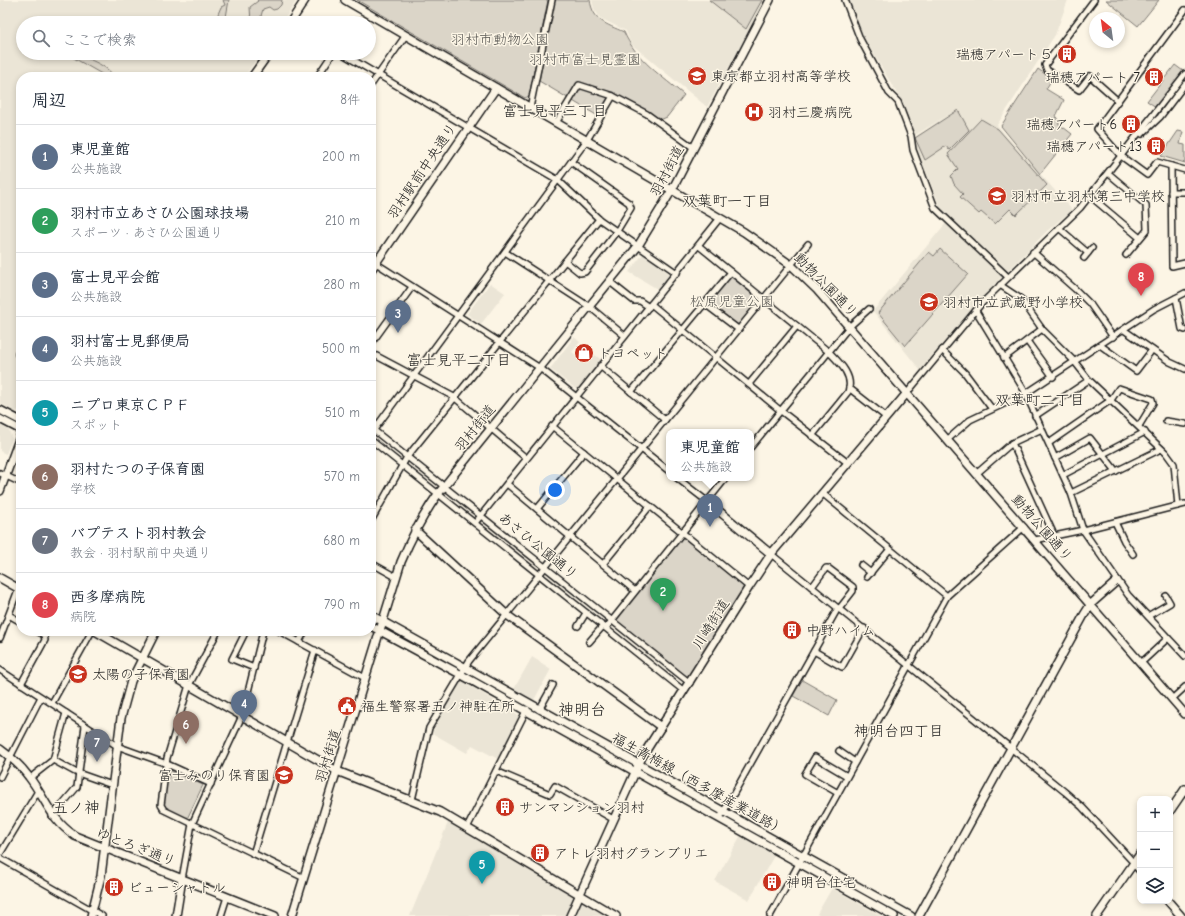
<!DOCTYPE html>
<html lang="ja">
<head>
<meta charset="utf-8">
<style>
  body { margin:0; font-family:"Comic Neue","Klee One",sans-serif; background:#f6f6f7; color:#1f2937 }
  .controls { position:absolute; right:12px; bottom:12px; display:grid; overflow:hidden; border-radius:8px; box-shadow:0 2px 6px #0003 }
  .controls button { width:36px; height:36px; display:grid; place-items:center; padding:0; border:0; border-bottom:1px solid #e0e1e3; background:#fff; color:#1f2937; font:20px sans-serif }
  .compass { position:absolute; left:1089px; top:12px; width:36px; height:36px; border-radius:50%; background:#fff; box-shadow:0 2px 6px #0003; rotate:331deg }
  .you { position:absolute; left:555px; top:490px; width:14px; height:14px; margin:-10px; border:3px solid #fff; border-radius:50%; background:#1a73e8; box-shadow:0 0 0 6px #1a73e833 }
  .badge { display:grid; place-items:center; width:26px; height:26px; border-radius:50%; background:#c8321e; color:#fff; font-size:13px; font-weight:700 }
  .pin { position:absolute; translate:-50% -33px; filter:drop-shadow(0 1px 2px #0008) }
  .pin::after { content:''; position:absolute; top:21px; width:14px; height:12px; background:inherit; clip-path:polygon(0 0,100% 0,50% 100%) }
  .popup { position:absolute; left:666px; top:429px; width:88px; height:52px; box-sizing:border-box; display:grid; place-content:center; border-radius:8px; background:#fff; filter:drop-shadow(0 1px 3px #0005); font-size:13px; white-space:nowrap; color:#747a83 }
  .popup b { font-size:15px; color:#1f2937 }
  .popup::after { content:''; position:absolute; left:50%; top:100%; margin-left:-8px; border:8px solid transparent; border-top-color:#fff }
  .list { margin:0; padding:0; list-style:none }
  h2 { display:flex; justify-content:space-between; align-items:center; height:52px; margin:0; padding:0 16px; font-size:17px }
  h2 small { font-size:13px; font-weight:400; color:#747a83 }
  .list li { display:grid; grid-template-columns:26px 1fr auto; gap:12px; align-items:center; box-sizing:border-box; height:64px; padding:0 16px; border-top:1px solid #e0e1e3 }
  .list b { display:block; font-size:15px; white-space:nowrap }
  .list p { margin:0; font-size:13px; white-space:nowrap; color:#747a83 }
  .list em { font-size:13px; font-style:normal; color:#747a83 }
  .icon { flex:none; width:22px; height:22px; fill:none; stroke:currentColor; stroke-width:2; stroke-linecap:round; stroke-linejoin:round }
  .map { position:relative; flex:none; width:1185px; height:916px; overflow:hidden }
  .search { position:absolute; background:#fff; box-shadow:0 2px 6px #0003; left:16px; top:16px; width:360px; height:44px; display:flex; align-items:center; gap:10px; box-sizing:border-box; padding:0 14px; border-radius:22px; color:#747a83; font-size:15px }
  .panel { position:absolute; background:#fff; box-shadow:0 2px 6px #0003; left:16px; top:72px; width:360px; height:564px; border-radius:16px }
  .map>svg:first-child { display:block }
</style>
</head>
<body>
<div class="map">
<svg width="1185" height="916" viewBox="0 0 1185 916">
  <rect width="100%" height="100%" fill="#fcf5e5"/>
  <filter id="ink" filterUnits="userSpaceOnUse"><feTurbulence type="fractalNoise" baseFrequency=".025" numOctaves="2"/><feDisplacementMap in="SourceGraphic" scale="8" xChannelSelector="R" yChannelSelector="G"/><feConvolveMatrix kernelMatrix="1 2 1 2 8 2 1 2 1" color-interpolation-filters="sRGB"/></filter>
  <g filter="url(#ink)">
    <!-- built -->
    <g fill="#ebe5d6">
      <path d="M0 0H297L282 23H23V53H261L244 77H21V409L15 412 0 403Z"/>
      <path d="M592 0H766L707 107 631 44 626 31 600 18 594 9Z"/>
      <path d="M848 0H1068L1055 35 997 125 1072 210 1047 231 1007 272 940 207 913 138 954 111 914 136 899 97 863 36Z"/>
      <path d="M946 223 1004 274 971 310 920 370 873 311Z"/>
      <path d="M643 254 671 275 659 290 629 272Z"/>
      <path d="M490 283 505 293 481 324 467 314Z"/>
      <path d="M574 337 580 342 572 352 587 364 595 355 603 361 577 390 550 369Z"/>
      <path d="M0 425 9 430 12 439 6 454 0 451Z"/>
      <path d="M532 657 551 669 534 700 514 689Z"/>
      <path d="M460 680 520 716 498 759 472 745 467 753 432 733Z"/>
      <path d="M449 820 573 894 574 897 565 916H410Z"/>
      <path d="M741 835 775 854 749 900 715 881Z"/>
      <path d="M832 888 881 916H820L817 914Z"/>
      <path d="M585 901 610 916H575L582 902Z"/>
    </g>
    <!-- green -->
    <g fill="#dbd5c8" stroke="#7c7872">
      <path d="M223 0H229L225 23H215V20L220 18 218 14 221 7 225 5Z"/>
      <path d="M257 0H282L281 5 277 9 273 10 269 7 263 9 261 16 265 23H251L250 7 258 1Z"/>
      <path d="M357 0H548L529 96 525 98Z"/>
      <path d="M554 0H590C593 21 606 24 624 32 635 59 663 77 684 95L667 117 660 120 611 92 598 116 539 81Z"/>
      <path d="M709 0H762L746 29Z"/>
      <path d="M1106 0H1159L1138 26Z"/>
      <path d="M65 53C77 53 109 65 114 77H107Z"/>
      <path d="M1175 65 1183 71 1156 107 1147 101Z"/>
      <path d="M1038 69 1052 79 1046 89 1064 100 1056 116 1059 124 1072 134 1040 174 1001 126Z"/>
      <path d="M958 110 969 130 949 150 946 146 925 160 915 138Z"/>
      <path d="M981 119 998 129 1047 185 1016 215 1010 209 995 224 981 212 979 214 960 197 963 194 954 184 951 176 958 169 948 154Z"/>
      <path d="M1178 131 1183 132 1180 144 1185 145V163L1161 156Z"/>
      <path d="M940 249 968 274 905 346 878 313 929 252 934 256Z"/>
      <path d="M729 275 759 300 737 327 706 303Z"/>
      <path d="M680 535 744 587 687 679 612 622Z"/>
      <path d="M802 680 837 700 829 716 793 696Z"/>
      <path d="M167 769 203 785 187 819 167 811 161 805Z"/>
    </g>
    <g fill="none" stroke-linecap="round" stroke-linejoin="round">
      <!-- street casing -->
      <g stroke="#1c1c1c" stroke-width="8">
        <g id="street">
          <path d="M845 0 860 39 889 93 898 102 911 136 913 150 935 208 1008 277"/>
          <path d="M1094 0 1045 65 1047 70 1079 90 1090 76 1118 101"/>
          <path d="M1185 10 1097 129 1121 156 1147 175 1157 162 1185 170"/>
          <path d="M341 53 558 180 599 219 677 273"/>
          <path d="M317 77 333 53"/>
          <path d="M371 85 406 35"/>
          <path d="M530 108 552 0"/>
          <path d="M556 123 579 85 613 96 647 114 694 148"/>
          <path d="M1142 134 1160 117 1185 84"/>
          <path d="M1171 166 1172 266 1185 263"/>
          <path d="M1108 173 1146 205 1147 230 1126 255"/>
          <path d="M1171 192H1185"/>
          <path d="M1090 196 1140 238"/>
          <path d="M1059 228 1088 253"/>
          <path d="M699 246 829 352C840 363 854 376 848 392L812 436"/>
          <path d="M505 252 590 307 625 336"/>
          <path d="M1033 252 1075 289 1090 304 1113 337"/>
          <path d="M1084 258 1092 248"/>
          <path d="M371 260 540 368 669 471"/>
          <path d="M565 261 580 273 585 272 617 231 631 208 629 203 571 162"/>
          <path d="M610 282 634 301H640L649 307"/>
          <path d="M1000 285 1021 299 1042 329 1074 361 1089 380 1166 453 1174 464 1178 506"/>
          <path d="M1176 298 1182 329 1185 330"/>
          <path d="M651 304 781 411 848 463"/>
          <path d="M705 304 738 329"/>
          <path d="M976 311 1024 390 1071 493 1083 530 1128 595 1185 656"/>
          <path d="M1124 330 1170 362 1185 369"/>
          <path d="M1027 341 1053 377"/>
          <path d="M371 344 412 287"/>
          <path d="M1100 345 1136 371 1152 350"/>
          <path d="M942 350 965 373 992 409"/>
          <path d="M371 353 454 397 526 458"/>
          <path d="M1004 358 1042 329"/>
          <path d="M600 366 665 420"/>
          <path d="M749 384 797 326"/>
          <path d="M849 388 886 417"/>
          <path d="M631 392 731 272"/>
          <path d="M907 393 982 303 1080 208 1185 74"/>
          <path d="M1035 416 1089 380"/>
          <path d="M1166 421 1185 424"/>
          <path d="M552 426 749 587"/>
          <path d="M371 428 690 683"/>
          <path d="M371 434 587 140 613 96"/>
          <path d="M371 440 684 691"/>
          <path d="M947 440 970 420 1025 394 1154 309 1185 293"/>
          <path d="M1012 443 1054 535"/>
          <path d="M1049 443 1111 400 1119 388 1152 399 1153 403 1139 426"/>
          <path d="M751 447 849 327 869 309"/>
          <path d="M1055 458 1090 438 1116 471"/>
          <path d="M0 473 21 483"/>
          <path d="M976 474 1012 443 1042 429"/>
          <path d="M1063 475 1145 432"/>
          <path d="M677 478 708 502"/>
          <path d="M507 484 635 591"/>
          <path d="M822 493 947 596"/>
          <path d="M1071 493 1161 449"/>
          <path d="M537 509 584 452"/>
          <path d="M371 521 407 457 599 219"/>
          <path d="M1115 522 1124 541 1133 554"/>
          <path d="M475 523 720 218"/>
          <path d="M1035 540 1083 530 1185 504"/>
          <path d="M771 554 1065 792 1082 807 1134 863"/>
          <path d="M371 563 396 577"/>
          <path d="M603 564 650 506"/>
          <path d="M861 565 871 573"/>
          <path d="M867 577 890 549"/>
          <path d="M812 587 826 568H828L853 587V591L839 609"/>
          <path d="M9 615 21 622"/>
          <path d="M1148 616 1170 603 1166 596"/>
          <path d="M578 626 586 613"/>
          <path d="M606 628 726 478"/>
          <path d="M218 631 189 685 167 758 161 805 164 810 304 878"/>
          <path d="M246 631 232 659 254 668"/>
          <path d="M279 631 365 678"/>
          <path d="M0 638 21 582"/>
          <path d="M299 642 305 631"/>
          <path d="M589 642 603 626"/>
          <path d="M814 651 842 667 864 628"/>
          <path d="M1141 663 1168 638"/>
          <path d="M0 670 117 746 167 764 211 784"/>
          <path d="M21 684 45 640 44 635 37 631"/>
          <path d="M1172 699 1185 687"/>
          <path d="M52 703 92 631"/>
          <path d="M539 710 553 685"/>
          <path d="M839 751 855 762"/>
          <path d="M53 760 75 772 112 785"/>
          <path d="M496 771 550 794 555 786 613 819"/>
          <path d="M34 775 53 760 66 713"/>
          <path d="M0 777 41 697"/>
          <path d="M838 793 805 774 815 757 847 776"/>
          <path d="M412 800 429 728 469 661 808 244"/>
          <path d="M52 816 77 787 85 726"/>
          <path d="M720 818 838 608"/>
          <path d="M467 828 527 709"/>
          <path d="M0 854 38 791"/>
          <path d="M253 854 315 650"/>
          <path d="M0 858 102 916"/>
          <path d="M182 879 192 824 242 716 263 631"/>
          <path d="M221 916 227 897"/>
          <path d="M770 916 947 596 1024 527"/>
        </g>
      </g>
      <!-- secondary casing -->
      <g stroke="#1c1c1c" stroke-width="10">
        <g id="secondary">
          <path d="M345 0 744 232 791 265 817 290 1185 714"/>
          <path d="M290 23 305 0"/>
          <path d="M252 77 269 53"/>
          <path d="M371 270 496 88"/>
          <path d="M21 354H19L21 357"/>
          <path d="M0 410 21 421"/>
          <path d="M0 419 21 430"/>
          <path d="M0 491 21 434"/>
          <path d="M708 502 771 554"/>
          <path d="M415 530 507 615 661 727"/>
          <path d="M0 578 21 590"/>
          <path d="M371 615 911 916"/>
          <path d="M371 626 460 674 894 916"/>
          <path d="M95 631 337 771 440 812 616 916"/>
          <path d="M0 749C11 757 21 766 29 777 46 799 50 819 75 836L275 916"/>
          <path d="M1170 811 1185 789"/>
          <path d="M1134 863 1140 870"/>
          <path d="M1168 901 1181 916"/>
          <path d="M91 916 101 876 121 718 131 681 156 631"/>
          <path d="M176 916 182 879"/>
          <path d="M292 916 401 562C411 538 423 515 438 494L638 246 672 190 770 0"/>
          <path d="M570 916 642 757 749 587 771 554 907 393"/>
          <path d="M919 916 1084 615 1091 604 1117 581"/>
          <path d="M1097 916 1140 854"/>
        </g>
      </g>
      <!-- street -->
      <use href="#street" stroke="#fcf5e5" stroke-width="5"/>
      <!-- secondary -->
      <use href="#secondary" stroke="#fcf5e5" stroke-width="7"/>
    </g>
  </g>
  <!-- icons -->
  <defs>
    <g id="building-disc" transform="scale(1)"><circle r="9.5" fill="#c8321e" stroke="#fcf5e5"/><path d="M-4-6H4V6H1V3H-1V6H-4ZM-2.5-4.3h1.7v1.8h-1.7ZM.8-4.3h1.7v1.8H.8ZM-2.5-1h1.7V.8h-1.7ZM.8-1h1.7V.8H.8Z" fill="#fff"/></g>
    <g id="school-disc" transform="scale(1)"><circle r="9.5" fill="#c8321e" stroke="#fcf5e5"/><path d="M0-5L7-2L0 1L-7-2ZM-4 1L0 2.5L4 1V4Q0 6-4 4Z" fill="#fff"/></g>
    <g id="hospital-disc" transform="scale(1)"><circle r="9.5" fill="#c8321e" stroke="#fcf5e5"/><path d="M-5-5h3v3.5h4V-5h3V5h-3V1.5h-4V5h-3Z" fill="#fff"/></g>
    <g id="shop-disc" transform="scale(1)"><circle r="9.5" fill="#c8321e" stroke="#fcf5e5"/><path d="M-5-2.5h2.3a2.7 3.5 0 0 1 5.4 0H5L5.5 6h-11ZM-1.5-2.5h3a1.5 2.3 0 0 0-3 0Z" fill="#fff"/></g>
    <g id="civic-disc" transform="scale(1)"><circle r="9.5" fill="#c8321e" stroke="#fcf5e5"/><path d="M-.6-6.5H3V-4.5H.6V-3L4-1V1h2V6H-6V1h2V-1L-.6-3ZM-1.2 2.5V6h2.4V2.5Z" fill="#fff"/></g>
  </defs>
  <g fill-rule="evenodd">
    <use href="#building-disc" x="1067" y="54"/>
    <use href="#school-disc" x="697" y="76"/>
    <use href="#building-disc" x="1154" y="77"/>
    <use href="#hospital-disc" x="754" y="112"/>
    <use href="#building-disc" x="1131" y="124"/>
    <use href="#building-disc" x="1156" y="146"/>
    <use href="#school-disc" x="997" y="196"/>
    <use href="#school-disc" x="929" y="302"/>
    <use href="#shop-disc" x="584" y="353"/>
    <use href="#building-disc" x="792" y="630"/>
    <use href="#school-disc" x="78" y="674"/>
    <use href="#civic-disc" x="347" y="706"/>
    <use href="#school-disc" x="284" y="775"/>
    <use href="#building-disc" x="505" y="807"/>
    <use href="#building-disc" x="540" y="853"/>
    <use href="#building-disc" x="772" y="882"/>
    <use href="#building-disc" x="114" y="887"/>
  </g>
  <g text-anchor="middle" dominant-baseline="central" stroke-width="3" stroke-linejoin="round" paint-order="stroke">
    <!-- park labels -->
    <g font-size="14" fill="#555450" stroke="#fcf5e5">
      <text x="500" y="39">羽村市動物公園</text>
      <text x="585" y="59">羽村市富士見霊園</text>
      <text x="732" y="301">松原児童公園</text>
    </g>
    <!-- poi labels -->
    <g font-size="14" fill="#1c1c1c" stroke="#fcf5e5" text-anchor="start">
      <text x="1053" y="54" text-anchor="end">瑞穂アパート５</text>
      <text x="711" y="76">東京都立羽村高等学校</text>
      <text x="1140" y="77" text-anchor="end">瑞穂アパート 7</text>
      <text x="768" y="112">羽村三慶病院</text>
      <text x="1117" y="124" text-anchor="end">瑞穂アパート6</text>
      <text x="1142" y="146" text-anchor="end">瑞穂アパート13</text>
      <text x="1011" y="196">羽村市立羽村第三中学校</text>
      <text x="943" y="302">羽村市立武蔵野小学校</text>
      <text x="598" y="353">トヨペット</text>
      <text x="806" y="630">中野ハイム</text>
      <text x="92" y="674">太陽の子保育園</text>
      <text x="361" y="706">福生警察署五ノ神駐在所</text>
      <text x="270" y="775" text-anchor="end">富士みのり保育園</text>
      <text x="519" y="807">サンマンション羽村</text>
      <text x="554" y="853">アトレ羽村グランブリエ</text>
      <text x="786" y="882">神明台住宅</text>
      <text x="128" y="887">ビューシャトル</text>
    </g>
    <!-- street labels -->
    <g font-size="14" fill="#1c1c1c" stroke="#fcf5e5">
      <text transform="translate(422 171) rotate(-56)">羽村駅前中央通り</text>
      <text transform="translate(667 171) rotate(-62)">羽村街道</text>
      <text transform="translate(826 285) rotate(46)">動物公園通り</text>
      <text transform="translate(475 428) rotate(-51)">羽村街道</text>
      <text transform="translate(1042 528) rotate(49)">動物公園通り</text>
      <text transform="translate(538 546) rotate(39)">あさひ公園通り</text>
      <text transform="translate(711 624) rotate(-58)">川崎街道</text>
      <text transform="translate(328 756) rotate(-73)">羽村街道</text>
      <text transform="translate(699 784) rotate(29)">福生青梅線（西多摩産業道路）</text>
      <text transform="translate(136 847) rotate(21)">ゆとろぎ通り</text>
    </g>
    <!-- neighbourhood labels -->
    <g font-size="15" fill="#1c1c1c" stroke="#fcf5e5">
      <text x="555" y="111">富士見平三丁目</text>
      <text x="727" y="201">双葉町一丁目</text>
      <text x="459" y="360">富士見平二丁目</text>
      <text x="1040" y="400">双葉町二丁目</text>
      <text x="899" y="731">神明台四丁目</text>
    </g>
    <!-- quarter labels -->
    <g font-size="16" fill="#1c1c1c" stroke="#fcf5e5">
      <text x="582" y="710">神明台</text>
      <text x="76" y="808">五ノ神</text>
    </g>
  </g>
</svg>
<div class="controls">
<button>+</button>
<button>−</button>
<button><svg class="icon" aria-label="layers" viewBox="0 0 24 24"><path d="M12 4l9 5-9 5-9-5zM3 14l9 5 9-5"/></svg></button>
</div>
<svg class="compass" viewBox="-18 -18 36 36"><path d="M0-13l5 13h-10z" fill="#e53935"/><path d="M0 13l5-13h-10z" fill="#747a83"/></svg>
<div class="you"></div>
<div class="pin badge" style="left:710px;top:527px;background:#5c6f8a">1</div>
<div class="popup"><b>東児童館</b>公共施設</div>
<div class="pin badge" style="left:663px;top:611px;background:#2e9e5b">2</div>
<div class="pin badge" style="left:398px;top:333px;background:#5c6f8a">3</div>
<div class="pin badge" style="left:244px;top:723px;background:#5c6f8a">4</div>
<div class="pin badge" style="left:482px;top:884px;background:#0f9aa8">5</div>
<div class="pin badge" style="left:186px;top:744px;background:#8d6e63">6</div>
<div class="pin badge" style="left:97px;top:762px;background:#6b7280">7</div>
<div class="pin badge" style="left:1141px;top:296px;background:#e0444e">8</div>
<div class="search"><svg class="icon" aria-label="search" viewBox="0 0 24 24"><circle cx="10" cy="10" r="6"/><path d="M15 15l6 6"/></svg>ここで検索</div>
<section class="panel">
<h2>周辺<small>8件</small></h2>
<ul class="list">
<li><span class="badge" style="background:#5c6f8a">1</span><div><b>東児童館</b><p>公共施設</p></div><em>200 m</em></li>
<li><span class="badge" style="background:#2e9e5b">2</span><div><b>羽村市立あさひ公園球技場</b><p>スポーツ · あさひ公園通り</p></div><em>210 m</em></li>
<li><span class="badge" style="background:#5c6f8a">3</span><div><b>富士見平会館</b><p>公共施設</p></div><em>280 m</em></li>
<li><span class="badge" style="background:#5c6f8a">4</span><div><b>羽村富士見郵便局</b><p>公共施設</p></div><em>500 m</em></li>
<li><span class="badge" style="background:#0f9aa8">5</span><div><b>ニプロ東京ＣＰＦ</b><p>スポット</p></div><em>510 m</em></li>
<li><span class="badge" style="background:#8d6e63">6</span><div><b>羽村たつの子保育園</b><p>学校</p></div><em>570 m</em></li>
<li><span class="badge" style="background:#6b7280">7</span><div><b>バプテスト羽村教会</b><p>教会 · 羽村駅前中央通り</p></div><em>680 m</em></li>
<li><span class="badge" style="background:#e0444e">8</span><div><b>西多摩病院</b><p>病院</p></div><em>790 m</em></li>
</ul>
</section>
</div>
</body>
</html>
